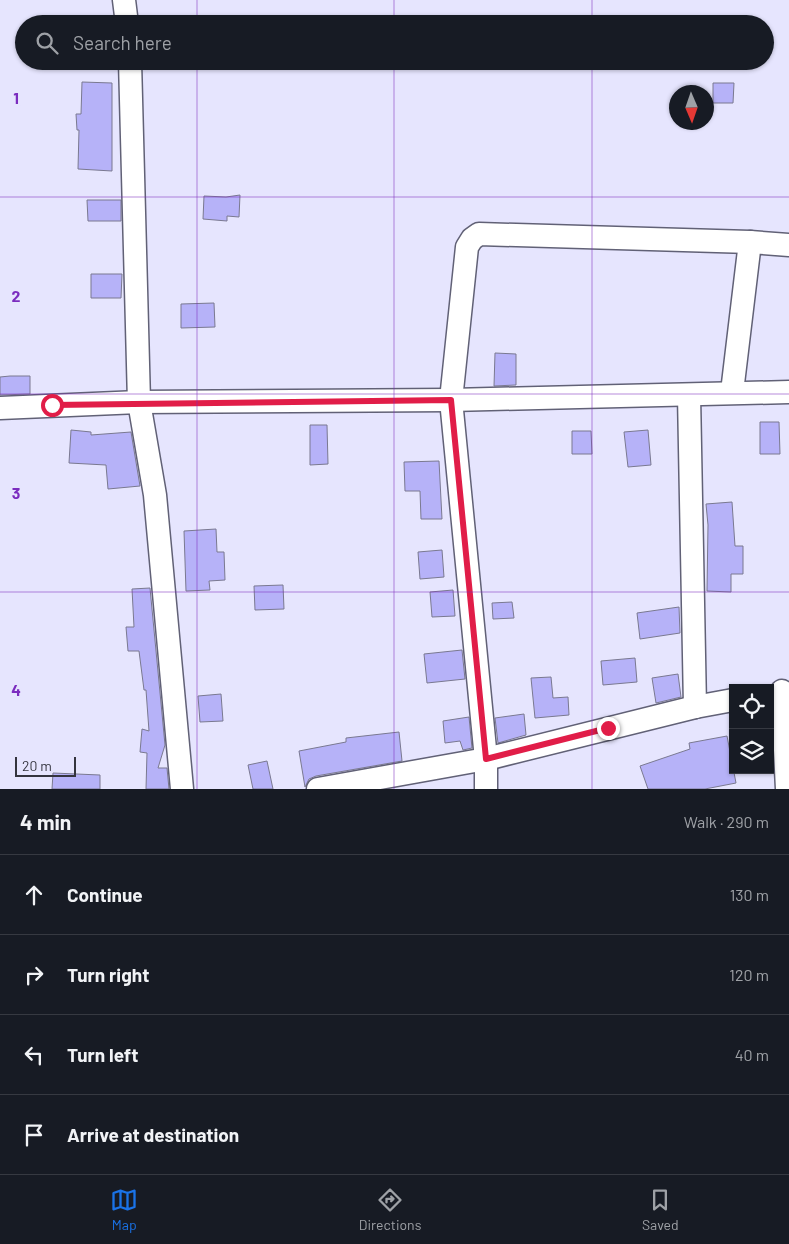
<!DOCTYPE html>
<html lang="en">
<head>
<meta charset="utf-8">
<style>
  body { margin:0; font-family:Barlow,sans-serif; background:#242831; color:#f1f3f6 }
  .controls { position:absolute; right:15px; bottom:15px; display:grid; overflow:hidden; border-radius:0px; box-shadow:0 1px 4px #0004 }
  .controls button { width:45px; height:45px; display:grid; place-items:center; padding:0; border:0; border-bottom:1px solid #363941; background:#171b24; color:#f1f3f6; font:25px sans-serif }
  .compass { position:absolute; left:669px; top:85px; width:45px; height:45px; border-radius:50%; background:#171b24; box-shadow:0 1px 4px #0004; rotate:178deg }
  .scale { position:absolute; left:15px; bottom:12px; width:61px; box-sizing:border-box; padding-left:5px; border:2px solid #34343e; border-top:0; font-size:14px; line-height:18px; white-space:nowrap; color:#34343e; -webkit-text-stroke:4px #e6e5fe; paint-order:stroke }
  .stop { position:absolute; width:15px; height:15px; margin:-11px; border:4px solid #e11d48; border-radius:50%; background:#fff }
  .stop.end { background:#e11d48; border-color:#fff; box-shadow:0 1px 5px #0008 }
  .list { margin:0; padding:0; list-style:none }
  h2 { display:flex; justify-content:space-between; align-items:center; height:65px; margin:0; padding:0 20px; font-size:21px }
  h2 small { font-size:16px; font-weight:400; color:#9ea1a6 }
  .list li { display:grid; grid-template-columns:32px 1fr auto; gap:15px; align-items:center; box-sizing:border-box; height:80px; padding:0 20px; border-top:1px solid #363941 }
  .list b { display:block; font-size:19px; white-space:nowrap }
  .list em { font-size:16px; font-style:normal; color:#9ea1a6 }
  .icon { flex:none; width:28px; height:28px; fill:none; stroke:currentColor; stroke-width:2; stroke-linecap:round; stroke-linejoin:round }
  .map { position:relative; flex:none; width:789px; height:789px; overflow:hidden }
  .search { position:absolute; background:#171b24; box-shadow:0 1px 4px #0004; left:15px; right:15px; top:15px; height:55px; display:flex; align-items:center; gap:12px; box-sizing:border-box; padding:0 18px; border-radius:28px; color:#9ea1a6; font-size:19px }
  .sheet { height:385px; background:#171b24 }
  nav { display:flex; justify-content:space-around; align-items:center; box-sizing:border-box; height:70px; border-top:1px solid #363941; background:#171b24; font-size:14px; color:#9ea1a6 }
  nav a { display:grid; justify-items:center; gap:2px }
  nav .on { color:#1a73e8 }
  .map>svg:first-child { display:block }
</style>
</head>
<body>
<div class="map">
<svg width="789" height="789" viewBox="0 0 789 789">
  <rect width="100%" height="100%" fill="#e6e5fe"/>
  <!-- building -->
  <g fill="#b6b2f8" stroke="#7a7990">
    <path d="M82 82 112 83V171L78 169 79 130H77L76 114H81Z"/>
    <path d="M713 83H734L733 103H713Z"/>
    <path d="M240 195 239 217 227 216V221L203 219 204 196 226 197Z"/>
    <path d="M87 200H121V221H88Z"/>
    <path d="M91 274H122L121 298H91Z"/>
    <path d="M214 303 215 327 181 328V304Z"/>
    <path d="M495 353 516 354V385L494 386Z"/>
    <path d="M10 376H30V394L0 395V377Z"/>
    <path d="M760 422H779L780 454H760Z"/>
    <path d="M310 425H327L328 464 310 465Z"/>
    <path d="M71 430 91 432V435L131 432 140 486 108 489 106 465 69 463Z"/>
    <path d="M648 430 651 465 628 467 624 432Z"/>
    <path d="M572 431H591L592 454H572Z"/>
    <path d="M439 461 442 519H421L420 491H405L404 462Z"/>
    <path d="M732 502 735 546H743V574H731V592L707 591 708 525 706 504Z"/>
    <path d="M216 529 217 552H224L225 580 209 581 210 590 186 591 184 531Z"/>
    <path d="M442 550 444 577 420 579 418 552Z"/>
    <path d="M283 585 284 609 255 610 254 586Z"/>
    <path d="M150 588 165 745 158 768H167L169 789H146L147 753 140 752 142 729 149 731 146 690H144L139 651H128L126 627H134L132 589Z"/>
    <path d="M453 590 455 616 432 617 430 592Z"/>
    <path d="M512 602 514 618 493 619 492 603Z"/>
    <path d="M679 607 680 633 640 639 637 613Z"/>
    <path d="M462 650 465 679 427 683 424 654Z"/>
    <path d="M635 658 637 682 603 685 601 661Z"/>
    <path d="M678 674 681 697 656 703 652 678Z"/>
    <path d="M551 677 553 698 568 697 569 715 535 718 531 678Z"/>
    <path d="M221 694 223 721 200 722 198 696Z"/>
    <path d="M524 714 526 735 498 743 495 718Z"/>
    <path d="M469 717 472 748 463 750 460 741 445 743 443 721Z"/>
    <path d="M399 732 402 761 316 776 309 779 305 787 299 751 346 742V738Z"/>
    <path d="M727 736 736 783 705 789H648L640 766 690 749 689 743Z"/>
    <path d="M267 761 273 789H253L248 765Z"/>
    <path d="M53 773 100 775V789H52Z"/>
  </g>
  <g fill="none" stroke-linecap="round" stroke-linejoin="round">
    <!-- street casing -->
    <g stroke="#616176" stroke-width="25">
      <g id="street">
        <path d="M124 0 127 24"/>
        <path d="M130 61 139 402 155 495 182 789"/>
        <path d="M732 392 750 242 789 245"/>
        <path d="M689 395 695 707"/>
        <path d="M0 408 139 402 451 400 789 392"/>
        <path d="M782 691 787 789"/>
        <path d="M318 789 486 759 695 707 733 700"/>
        <path d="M486 789V759L451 400 467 247 472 239 479 234 750 242"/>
      </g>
    </g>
    <!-- street -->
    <use href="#street" stroke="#fff" stroke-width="22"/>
  </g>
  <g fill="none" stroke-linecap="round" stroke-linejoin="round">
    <!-- route -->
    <path stroke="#e11d48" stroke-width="6" d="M52 405 451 400 486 759 608 728"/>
  </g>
  <!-- grid -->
  <path fill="none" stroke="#7b2cbf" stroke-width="1" stroke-opacity="0.55" d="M197 0V24M394 0V24M592 0V24M197 61V789M394 61V789M592 61V789M0 197H789M0 394H789M0 592H789"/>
  <g font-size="16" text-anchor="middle" font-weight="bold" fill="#7b2cbf" stroke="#e6e5fe" stroke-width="5" stroke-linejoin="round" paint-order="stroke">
    <text x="16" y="104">1</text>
    <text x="16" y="302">2</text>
    <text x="16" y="499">3</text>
    <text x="16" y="696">4</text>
  </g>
</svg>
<div class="controls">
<button><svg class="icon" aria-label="locate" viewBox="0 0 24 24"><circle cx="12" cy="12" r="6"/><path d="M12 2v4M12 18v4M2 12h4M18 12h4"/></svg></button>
<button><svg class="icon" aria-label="layers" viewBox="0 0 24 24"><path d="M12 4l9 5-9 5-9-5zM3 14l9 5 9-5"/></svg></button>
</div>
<svg class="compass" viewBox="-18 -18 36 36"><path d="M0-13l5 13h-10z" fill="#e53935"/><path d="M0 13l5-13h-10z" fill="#9ea1a6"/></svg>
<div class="scale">20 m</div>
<div class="stop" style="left:52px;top:405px"></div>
<div class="stop end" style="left:608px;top:728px"></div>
<div class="search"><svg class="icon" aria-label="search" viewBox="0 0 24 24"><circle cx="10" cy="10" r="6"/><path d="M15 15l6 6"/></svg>Search here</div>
</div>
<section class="sheet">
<h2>4 min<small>Walk · 290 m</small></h2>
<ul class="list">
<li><svg class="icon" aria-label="ahead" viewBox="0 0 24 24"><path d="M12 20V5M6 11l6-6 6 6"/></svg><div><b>Continue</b></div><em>130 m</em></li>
<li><svg class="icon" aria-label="right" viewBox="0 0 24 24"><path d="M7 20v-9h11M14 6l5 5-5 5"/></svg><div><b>Turn right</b></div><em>120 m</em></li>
<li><svg class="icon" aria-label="left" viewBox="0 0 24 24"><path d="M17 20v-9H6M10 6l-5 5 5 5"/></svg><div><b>Turn left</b></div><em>40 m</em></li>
<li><svg class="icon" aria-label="arrive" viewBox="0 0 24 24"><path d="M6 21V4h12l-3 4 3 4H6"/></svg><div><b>Arrive at destination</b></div></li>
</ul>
</section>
<nav>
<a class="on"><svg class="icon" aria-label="map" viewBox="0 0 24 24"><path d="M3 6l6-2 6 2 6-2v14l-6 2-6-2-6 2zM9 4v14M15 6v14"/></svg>Map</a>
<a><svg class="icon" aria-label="directions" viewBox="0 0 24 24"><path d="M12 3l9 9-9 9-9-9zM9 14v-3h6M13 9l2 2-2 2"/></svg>Directions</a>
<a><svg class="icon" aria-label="saved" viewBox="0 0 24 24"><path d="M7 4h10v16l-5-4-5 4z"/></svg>Saved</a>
</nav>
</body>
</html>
